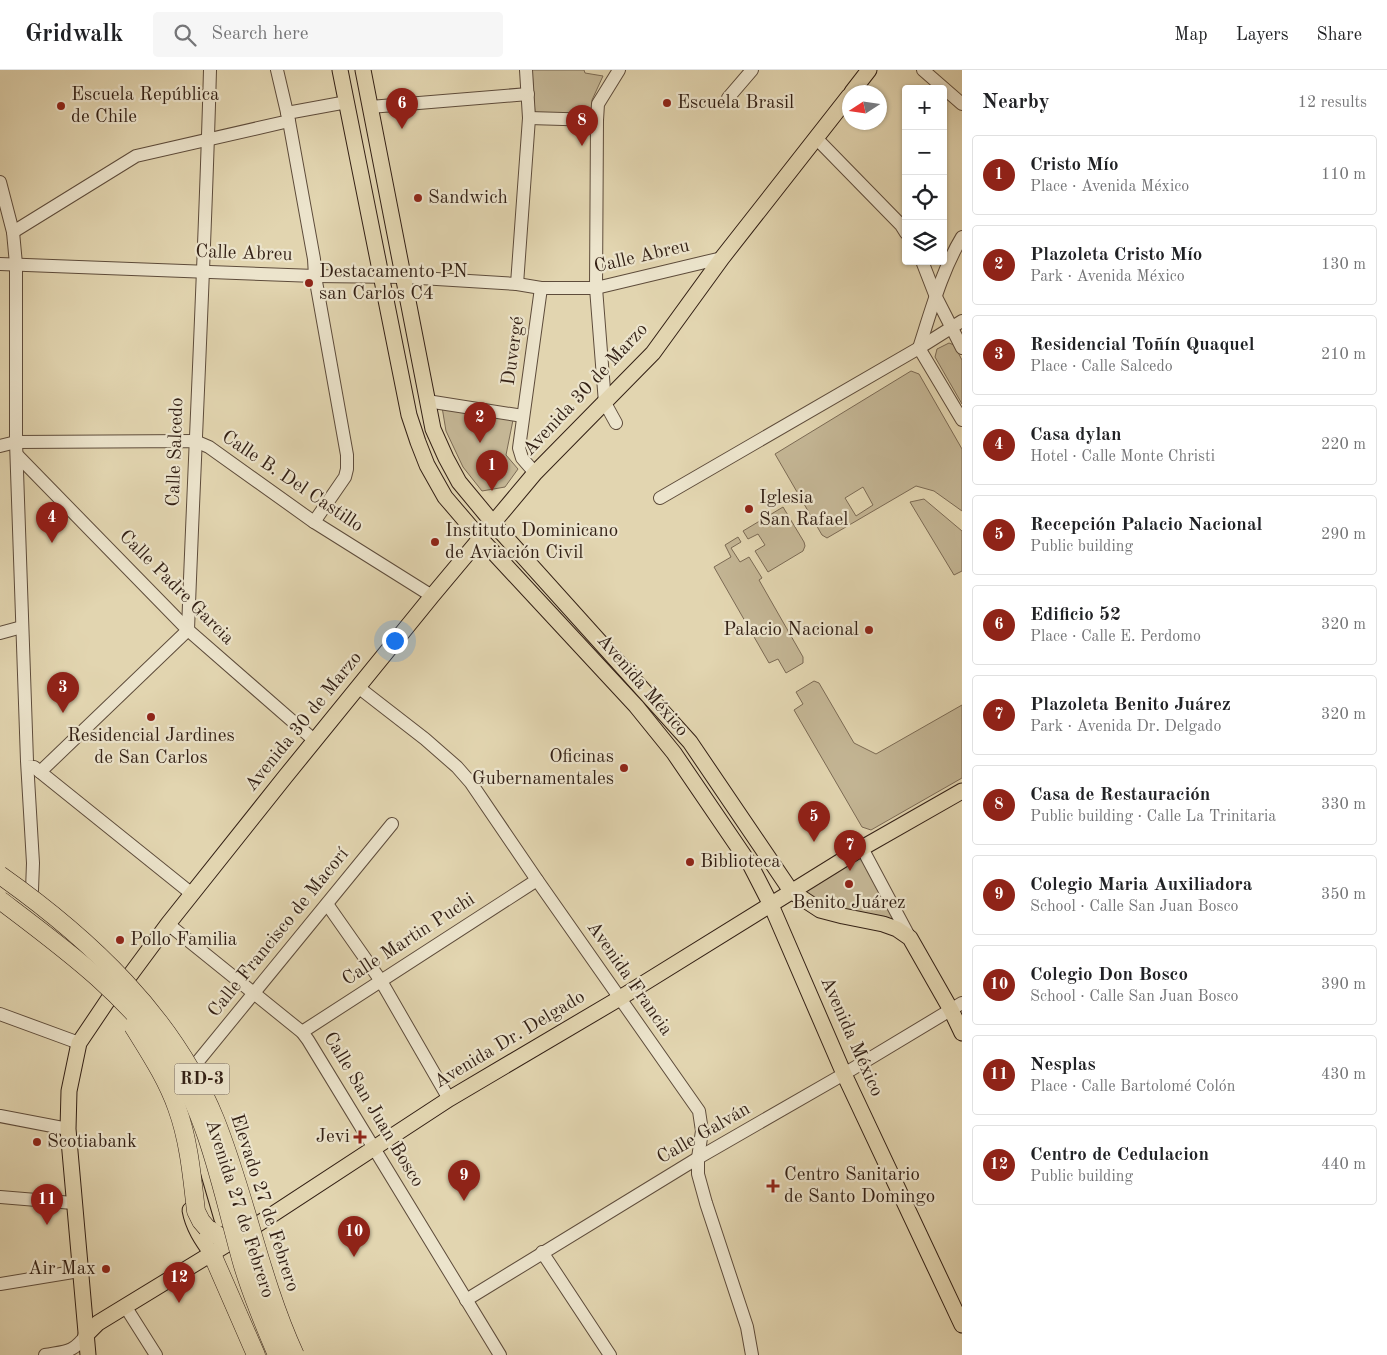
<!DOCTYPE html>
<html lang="en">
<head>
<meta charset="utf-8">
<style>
  body { margin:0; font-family:"Old Standard TT",serif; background:#f6f6f6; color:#202124 }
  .controls { position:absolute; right:15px; top:15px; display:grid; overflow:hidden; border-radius:5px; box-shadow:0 1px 4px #0004 }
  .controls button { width:45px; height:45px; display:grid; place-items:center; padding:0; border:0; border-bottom:1px solid #e0e0e0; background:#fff; color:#202124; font:25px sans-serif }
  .compass { position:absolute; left:842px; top:15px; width:45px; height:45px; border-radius:50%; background:#fff; box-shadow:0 1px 4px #0004; rotate:258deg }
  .you { position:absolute; left:394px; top:570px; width:18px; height:18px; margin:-12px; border:4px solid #fff; border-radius:50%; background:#1a73e8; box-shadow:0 0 0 8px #1a73e833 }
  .badge { display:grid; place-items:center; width:32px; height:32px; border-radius:50%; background:#8f2418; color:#fff; font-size:16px; font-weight:700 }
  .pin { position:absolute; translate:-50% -41px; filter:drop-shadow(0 1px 2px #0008) }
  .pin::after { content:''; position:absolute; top:26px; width:18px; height:15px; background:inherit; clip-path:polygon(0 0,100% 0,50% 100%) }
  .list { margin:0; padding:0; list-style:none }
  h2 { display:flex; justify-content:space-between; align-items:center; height:65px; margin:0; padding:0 20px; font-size:21px }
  h2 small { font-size:16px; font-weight:400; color:#757577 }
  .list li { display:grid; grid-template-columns:32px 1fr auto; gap:15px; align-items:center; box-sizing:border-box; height:80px; margin:0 10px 10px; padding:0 10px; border:1px solid #e0e0e0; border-radius:5px }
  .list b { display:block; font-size:19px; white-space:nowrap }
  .list p { margin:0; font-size:16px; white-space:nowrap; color:#757577 }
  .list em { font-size:16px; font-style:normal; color:#757577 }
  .icon { flex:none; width:28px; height:28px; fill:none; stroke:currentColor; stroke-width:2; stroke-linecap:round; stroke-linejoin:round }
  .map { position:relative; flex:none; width:962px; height:1285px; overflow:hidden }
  header { display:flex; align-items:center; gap:30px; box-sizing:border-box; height:70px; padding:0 25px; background:#fff; border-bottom:1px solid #e0e0e0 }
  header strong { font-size:24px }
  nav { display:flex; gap:28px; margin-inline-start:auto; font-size:18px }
  .search { width:350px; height:45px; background:#f6f6f6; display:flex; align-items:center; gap:12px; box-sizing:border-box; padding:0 18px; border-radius:5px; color:#757577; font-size:19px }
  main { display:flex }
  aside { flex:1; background:#fff }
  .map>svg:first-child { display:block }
</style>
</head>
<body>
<header>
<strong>Gridwalk</strong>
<div class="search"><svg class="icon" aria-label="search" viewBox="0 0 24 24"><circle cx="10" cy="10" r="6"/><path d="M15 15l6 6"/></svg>Search here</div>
<nav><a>Map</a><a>Layers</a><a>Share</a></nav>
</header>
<main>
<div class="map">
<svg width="962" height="1285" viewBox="0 0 962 1285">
  <rect width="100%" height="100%" fill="#e2d5b0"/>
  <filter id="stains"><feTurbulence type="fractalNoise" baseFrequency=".004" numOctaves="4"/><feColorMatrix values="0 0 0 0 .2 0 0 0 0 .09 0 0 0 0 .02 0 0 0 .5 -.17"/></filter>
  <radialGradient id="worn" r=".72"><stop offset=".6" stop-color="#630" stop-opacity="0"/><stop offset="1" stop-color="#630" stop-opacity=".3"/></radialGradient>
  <!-- green -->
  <g fill="#c4b695" stroke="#7b6a54" fill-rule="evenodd">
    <path d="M532 0H584L585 3 603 6 592 30 591 43 535 44Z"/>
    <path d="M949 273 954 275 962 290V334L935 287 937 279Z"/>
    <path d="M911 301 919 304 962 379V441L934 421 916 416 827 468 822 465 775 384ZM863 417 873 435 856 446 845 428Z"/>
    <path d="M442 337 514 345 506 385 518 399 505 417 482 421 463 397 446 361Z"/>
    <path d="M924 429 962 461V501L954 505 910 432Z"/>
    <path d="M783 437 804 472 805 476 803 481 768 502 755 481 765 475 758 464 748 469 743 461Z"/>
    <path d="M738 467 741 472 731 478 740 492 749 487 762 508 759 510 803 587V593L786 603 778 589 769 593 714 497 731 487 725 475Z"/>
    <path d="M814 611 819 613 854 673 876 684 962 635V708L871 760 862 757 794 640 803 634 796 622Z"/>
    <path d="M860 782 899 853 836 841 798 820Z"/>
  </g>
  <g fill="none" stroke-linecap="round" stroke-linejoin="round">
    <!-- minor casing -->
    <g stroke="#5e4c3b" stroke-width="14">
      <g id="minor">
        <path d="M277 0 289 51 314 189 315 206 347 385V399L345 407 314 452"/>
        <path d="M923 0 962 34"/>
        <path d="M728 28 752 0"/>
        <path d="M370 37 528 24"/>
        <path d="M287 43 347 32"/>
        <path d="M529 48 597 50"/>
        <path d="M817 69 901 155 906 163"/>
        <path d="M0 112 13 162 16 194V372L27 691 33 793 32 820"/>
        <path d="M13 162 136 86 289 51"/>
        <path d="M922 191 936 227 962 278"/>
        <path d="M0 194 315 206 404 207 517 214 541 218H596L722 188"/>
        <path d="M517 214 529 48 526 0"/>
        <path d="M919 278C931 241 942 200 962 167"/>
        <path d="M919 278 962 350"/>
        <path d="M427 331 523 346"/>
        <path d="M616 353 605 333 596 218 597 50 598 34 619 0"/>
        <path d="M0 376 16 372 195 371 209 377 314 452 432 526"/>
        <path d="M17 385 188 560 314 670"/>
        <path d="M535 403 522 388 519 378 541 218"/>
        <path d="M660 428 919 278 962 251"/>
        <path d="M0 563 22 557"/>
        <path d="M358 617 425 669 457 697 471 713 537 810 699 1041 702 1061 698 1088V1104L706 1133 747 1257 752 1285"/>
        <path d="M34 697 192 824"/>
        <path d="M40 702 188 560C195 373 205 187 210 0"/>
        <path d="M862 778 910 868"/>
        <path d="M327 834 381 911 449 1029"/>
        <path d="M168 854 302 962 308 970 500 1285"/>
        <path d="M0 944 79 973"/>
        <path d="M302 962 537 810"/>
        <path d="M195 995 392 754"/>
        <path d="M0 1046 68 1059"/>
        <path d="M0 1127 73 1133"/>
        <path d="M542 1182 610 1285"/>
        <path d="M0 1214 79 1201"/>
        <path d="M466 1230 698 1088 844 1004 962 933"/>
        <path d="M125 1236 156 1285"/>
        <path d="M45 1285C66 1281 73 1283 86 1265"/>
      </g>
    </g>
    <!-- major casing -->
    <g stroke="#321f14" stroke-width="17">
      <g id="major">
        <path d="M340 0 409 345 418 372 427 395 445 427 481 469 636 636 674 683 751 796 771 835 844 1004 962 1255"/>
        <path d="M363 0 433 359 446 388 459 412 493 453 690 672 791 821 820 840 843 846 883 854 897 859 910 868 951 940 962 963"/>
        <path d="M852 22 869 0"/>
        <path d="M182 1031 201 1077 222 1149"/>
        <path d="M190 1140C193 1157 202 1170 212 1184"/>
        <path d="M86 1265 98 1253 229 1173 449 1029 620 928 862 778 962 721"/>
        <path d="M88 1285 68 1059 69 1021 79 973 110 927 128 908 168 854 285 707 432 526 535 403 653 283 722 188 849 26"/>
      </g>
    </g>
    <!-- highway casing -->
    <g stroke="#321f14" stroke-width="19">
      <g id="highway">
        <path d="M207 1158 229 1173"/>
        <path d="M212 1184 256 1285"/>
      </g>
    </g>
    <!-- minor -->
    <use href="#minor" stroke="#ece4cc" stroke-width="12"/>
    <!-- major -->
    <use href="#major" stroke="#e2d5b0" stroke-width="15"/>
    <!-- highway -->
    <use href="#highway" stroke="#e2d5b0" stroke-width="18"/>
    <!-- highway-bridge casing -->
    <g stroke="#321f14" stroke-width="19" stroke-linecap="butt">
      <g id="highway-bridge">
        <path d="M0 805C89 868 173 946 215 1049 246 1126 260 1209 295 1285"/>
        <path d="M0 830C62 877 127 924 171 990 208 1046 223 1124 241 1189 250 1222 264 1254 277 1285"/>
        <path d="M133 956C149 982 167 1009 177 1038 189 1071 192 1107 196 1141L201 1151 207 1158"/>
      </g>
    </g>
    <!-- highway-bridge -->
    <use href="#highway-bridge" stroke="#e2d5b0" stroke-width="18"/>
  </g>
  <!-- markers -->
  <g fill="#8f2418" stroke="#ece4cc" stroke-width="2">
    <circle cx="667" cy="33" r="5"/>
    <circle cx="61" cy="36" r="5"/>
    <circle cx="418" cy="128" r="5"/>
    <circle cx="309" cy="213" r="5"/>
    <circle cx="749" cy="439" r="5"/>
    <circle cx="435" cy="472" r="5"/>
    <circle cx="869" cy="560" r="5"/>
    <circle cx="151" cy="647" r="5"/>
    <circle cx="624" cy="698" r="5"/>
    <circle cx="690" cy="792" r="5"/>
    <circle cx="849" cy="814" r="5"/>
    <circle cx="120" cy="870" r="5"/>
    <path d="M357.5 1059.5h5v5h5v5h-5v5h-5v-5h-5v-5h5z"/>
    <circle cx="37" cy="1072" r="5"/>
    <path d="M770.5 1108.5h5v5h5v5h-5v5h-5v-5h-5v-5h5z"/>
    <circle cx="106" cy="1199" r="5"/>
  </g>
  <g text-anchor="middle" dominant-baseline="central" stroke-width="4.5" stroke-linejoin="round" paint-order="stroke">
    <!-- shield labels -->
    <rect fill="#ece4cc" stroke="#6a5a4b" stroke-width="1" x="174.5" y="993.5" width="55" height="31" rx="4"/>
    <g font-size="18" font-weight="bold" fill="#321f14">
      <text x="202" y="1009">RD-3</text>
    </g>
    <!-- poi labels -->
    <g font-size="19" fill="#321f14" stroke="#ece4cc" text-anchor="start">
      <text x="71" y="25">Escuela República<tspan x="71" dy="22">de Chile</tspan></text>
      <text x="677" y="33">Escuela Brasil</text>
      <text x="428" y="128">Sandwich</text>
      <text x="319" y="202">Destacamento PN<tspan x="319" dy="22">san Carlos C4</tspan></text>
      <text x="759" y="428">Iglesia<tspan x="759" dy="22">San Rafael</tspan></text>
      <text x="445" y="461">Instituto Dominicano<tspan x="445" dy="22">de Aviación Civil</tspan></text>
      <text x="859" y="560" text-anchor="end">Palacio Nacional</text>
      <text x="151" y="666" text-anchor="middle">Residencial Jardines<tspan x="151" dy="22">de San Carlos</tspan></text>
      <text x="614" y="687" text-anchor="end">Oficinas<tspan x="614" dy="22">Gubernamentales</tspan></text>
      <text x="700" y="792">Biblioteca</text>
      <text x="849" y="833" text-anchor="middle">Benito Juárez</text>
      <text x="130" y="870">Pollo Familia</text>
      <text x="350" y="1067" text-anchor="end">Jevi</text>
      <text x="47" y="1072">Scotiabank</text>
      <text x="784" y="1105">Centro Sanitario<tspan x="784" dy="22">de Santo Domingo</tspan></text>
      <text x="96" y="1199" text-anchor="end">Air Max</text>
    </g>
    <!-- street labels -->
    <g font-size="19" fill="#321f14" stroke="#ece4cc">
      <text transform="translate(244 184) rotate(2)">Calle Abreu</text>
      <text transform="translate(642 187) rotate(-13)">Calle Abreu</text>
      <text transform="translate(514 281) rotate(-82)">Duvergé</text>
      <text transform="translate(586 320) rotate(-47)">Avenida 30 de Marzo</text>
      <text transform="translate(176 382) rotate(-88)">Calle Salcedo</text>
      <text transform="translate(292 412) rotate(34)">Calle B. Del Castillo</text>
      <text transform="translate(176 518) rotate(45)">Calle Padre Garcia</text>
      <text transform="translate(642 616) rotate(49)">Avenida México</text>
      <text transform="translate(304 652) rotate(-51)">Avenida 30 de Marzo</text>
      <text transform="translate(279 863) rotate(-51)">Calle Francisco de Macorí</text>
      <text transform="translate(409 870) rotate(-33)">Calle Martin Puchi</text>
      <text transform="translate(629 909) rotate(55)">Avenida Francia</text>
      <text transform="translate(851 967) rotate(66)">Avenida México</text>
      <text transform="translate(510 970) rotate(-31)">Avenida Dr. Delgado</text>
      <text transform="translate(373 1040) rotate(59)">Calle San Juan Bosco</text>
      <text transform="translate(704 1064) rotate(-30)">Calle Galván</text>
      <text transform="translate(264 1133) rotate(72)">Elevado 27 de Febrero</text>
      <text transform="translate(239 1139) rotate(72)">Avenida 27 de Febrero</text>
    </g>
  </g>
  <rect width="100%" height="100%" filter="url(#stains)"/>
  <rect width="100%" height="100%" fill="url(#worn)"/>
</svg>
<div class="controls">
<button>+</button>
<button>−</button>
<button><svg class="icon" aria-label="locate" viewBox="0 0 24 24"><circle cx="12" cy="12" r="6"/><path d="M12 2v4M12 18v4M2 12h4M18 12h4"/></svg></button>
<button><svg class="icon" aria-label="layers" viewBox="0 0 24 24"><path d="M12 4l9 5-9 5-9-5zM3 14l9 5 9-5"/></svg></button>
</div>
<svg class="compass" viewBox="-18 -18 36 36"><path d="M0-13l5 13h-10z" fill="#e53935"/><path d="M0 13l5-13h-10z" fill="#757577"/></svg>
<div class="you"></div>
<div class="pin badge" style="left:492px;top:421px">1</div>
<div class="pin badge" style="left:480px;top:373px">2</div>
<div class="pin badge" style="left:63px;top:643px">3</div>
<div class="pin badge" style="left:52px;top:473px">4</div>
<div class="pin badge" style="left:814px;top:772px">5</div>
<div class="pin badge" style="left:402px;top:59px">6</div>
<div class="pin badge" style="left:850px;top:801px">7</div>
<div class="pin badge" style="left:582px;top:76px">8</div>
<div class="pin badge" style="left:464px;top:1131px">9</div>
<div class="pin badge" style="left:354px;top:1187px">10</div>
<div class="pin badge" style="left:47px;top:1155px">11</div>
<div class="pin badge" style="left:179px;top:1233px">12</div>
</div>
<aside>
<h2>Nearby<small>12 results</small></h2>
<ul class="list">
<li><span class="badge">1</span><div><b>Cristo Mío</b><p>Place · Avenida México</p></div><em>110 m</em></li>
<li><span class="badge">2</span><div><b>Plazoleta Cristo Mío</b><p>Park · Avenida México</p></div><em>130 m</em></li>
<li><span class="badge">3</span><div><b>Residencial Toñín Quaquel</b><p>Place · Calle Salcedo</p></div><em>210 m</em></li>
<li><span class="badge">4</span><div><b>Casa dylan</b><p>Hotel · Calle Monte Christi</p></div><em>220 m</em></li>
<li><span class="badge">5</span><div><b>Recepción Palacio Nacional</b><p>Public building</p></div><em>290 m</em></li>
<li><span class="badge">6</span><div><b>Edificio 52</b><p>Place · Calle E. Perdomo</p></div><em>320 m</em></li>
<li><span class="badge">7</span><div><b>Plazoleta Benito Juárez</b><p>Park · Avenida Dr. Delgado</p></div><em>320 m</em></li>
<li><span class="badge">8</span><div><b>Casa de Restauración</b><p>Public building · Calle La Trinitaria</p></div><em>330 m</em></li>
<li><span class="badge">9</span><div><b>Colegio Maria Auxiliadora</b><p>School · Calle San Juan Bosco</p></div><em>350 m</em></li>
<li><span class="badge">10</span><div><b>Colegio Don Bosco</b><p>School · Calle San Juan Bosco</p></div><em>390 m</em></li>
<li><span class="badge">11</span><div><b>Nesplas</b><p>Place · Calle Bartolomé Colón</p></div><em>430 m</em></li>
<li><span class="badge">12</span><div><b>Centro de Cedulacion</b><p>Public building</p></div><em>440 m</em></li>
</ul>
</aside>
</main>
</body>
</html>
